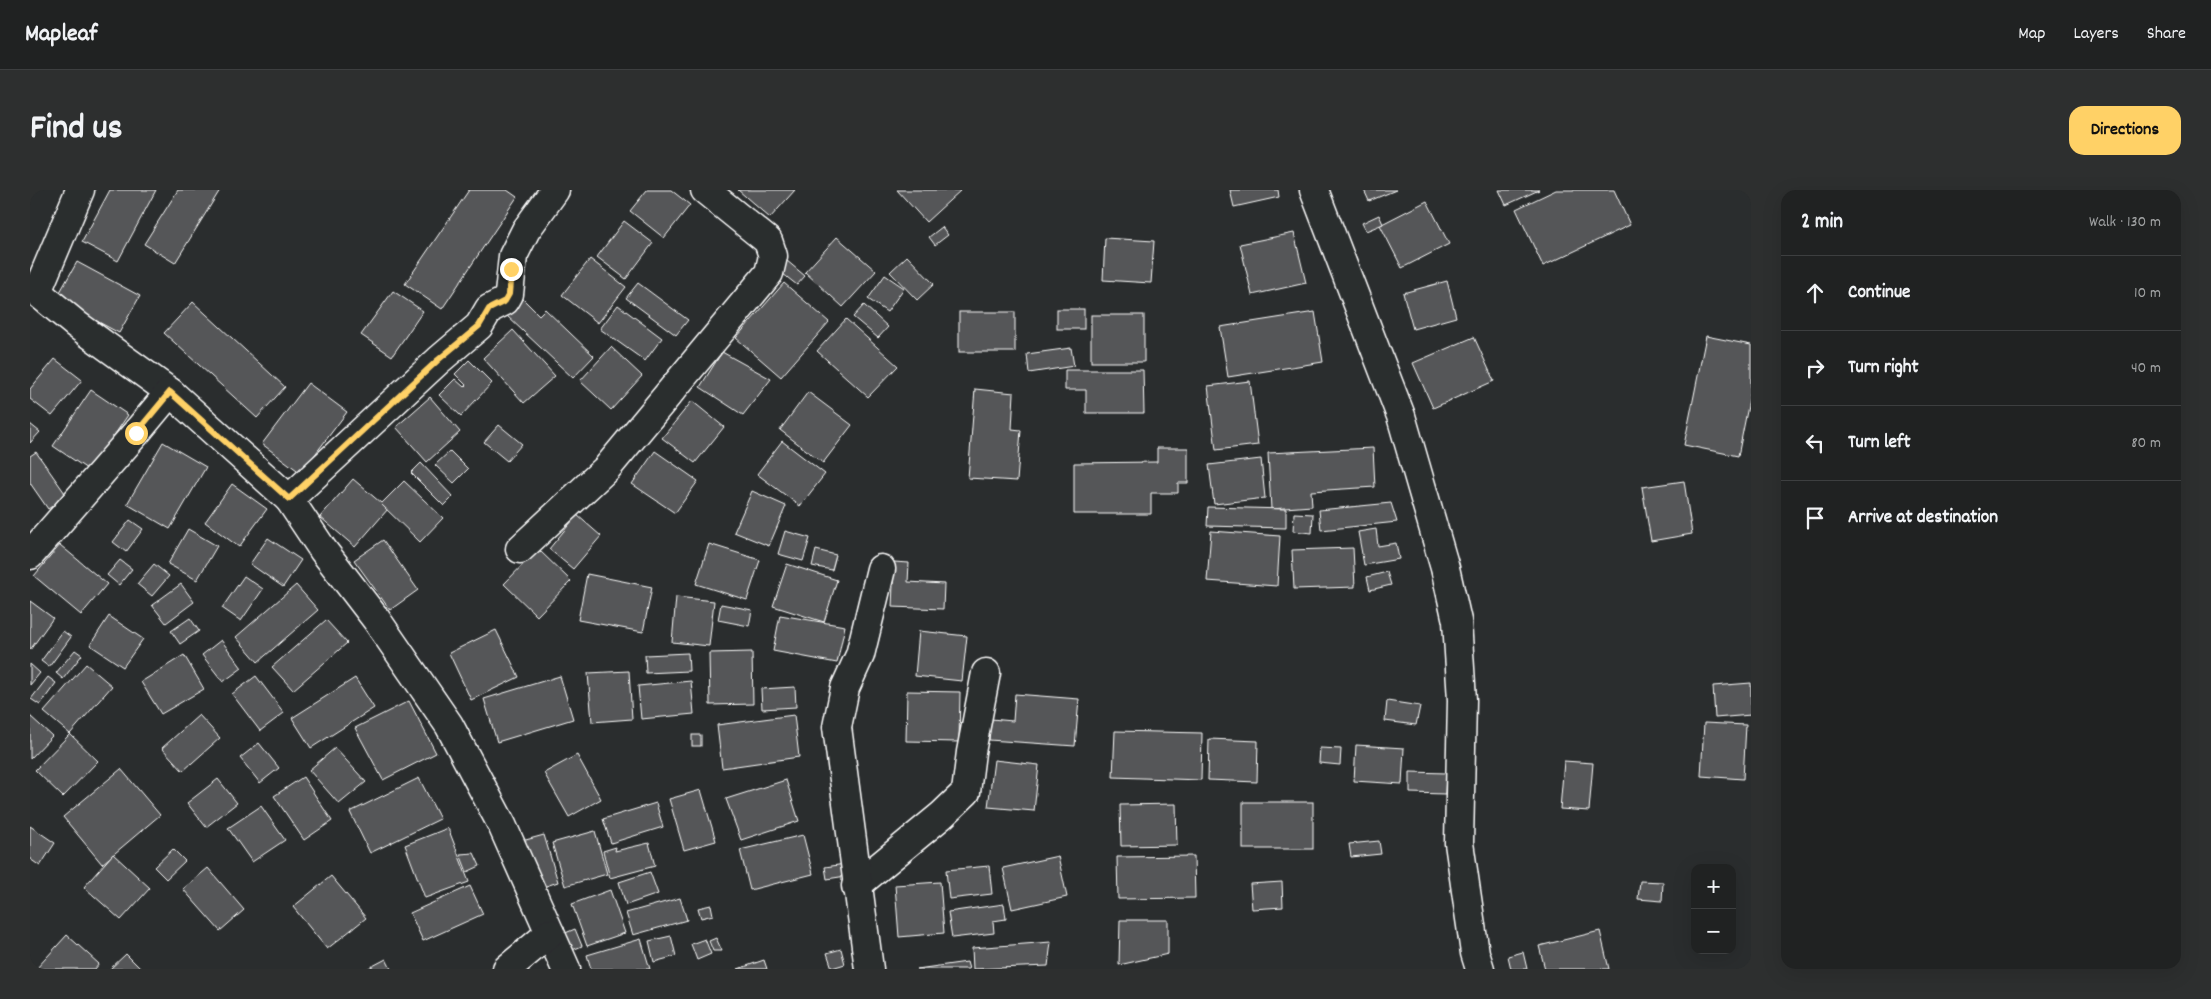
<!DOCTYPE html>
<html lang="en">
<head>
<meta charset="utf-8">
<style>
  body { margin:0; font-family:Dekko,sans-serif; background:#2d2f2f; color:#f1f3f6 }
  .controls { position:absolute; right:15px; bottom:15px; display:grid; overflow:hidden; border-radius:10px; box-shadow:0 5px 20px #0002 }
  .controls button { width:45px; height:45px; display:grid; place-items:center; padding:0; border:0; border-bottom:1px solid #3d3f40; background:#202222; color:#f1f3f6; font:25px sans-serif }
  .stop { position:absolute; width:15px; height:15px; margin:-11px; border:4px solid #ffd166; border-radius:50%; background:#fff }
  .stop.end { background:#ffd166; border-color:#fff; box-shadow:0 1px 5px #0008 }
  .list { margin:0; padding:0; list-style:none }
  h2 { display:flex; justify-content:space-between; align-items:center; height:65px; margin:0; padding:0 20px; font-size:21px }
  h2 small { font-size:16px; font-weight:400; color:#a2a4a5 }
  .list li { display:grid; grid-template-columns:32px 1fr auto; gap:15px; align-items:center; box-sizing:border-box; height:75px; padding:0 20px; border-top:1px solid #3d3f40 }
  .list b { display:block; font-size:19px; white-space:nowrap }
  .list em { font-size:16px; font-style:normal; color:#a2a4a5 }
  .icon { flex:none; width:28px; height:28px; fill:none; stroke:currentColor; stroke-width:2; stroke-linecap:round; stroke-linejoin:round }
  .map { position:relative; flex:none; width:1721px; height:779px; overflow:hidden; border-radius:15px }
  header { display:flex; align-items:center; gap:30px; box-sizing:border-box; height:70px; padding:0 25px; background:#202222; border-bottom:1px solid #3d3f40 }
  header strong { font-size:24px }
  nav { display:flex; gap:28px; margin-inline-start:auto; font-size:18px }
  .intro { display:flex; align-items:center; justify-content:space-between; box-sizing:border-box; height:120px; padding:0 30px }
  h1 { margin:0; font-size:35px }
  .button { padding:12px 22px; border-radius:15px; background:#ffd166; color:#111; font-size:18px; font-weight:700 }
  main { display:flex; gap:30px; padding:0 30px }
  aside { flex:1; background:#202222; border-radius:15px; box-shadow:0 5px 20px #0002 }
  .map>svg:first-child { display:block }
</style>
</head>
<body>
<header>
<strong>Mapleaf</strong>
<nav><a>Map</a><a>Layers</a><a>Share</a></nav>
</header>
<div class="intro"><h1>Find us</h1><a class="button">Directions</a></div>
<main>
<div class="map">
<svg width="1721" height="779" viewBox="0 0 1721 779">
  <rect width="100%" height="100%" fill="#2a2d2e"/>
  <filter id="ink" filterUnits="userSpaceOnUse"><feTurbulence type="fractalNoise" baseFrequency=".02" numOctaves="2"/><feDisplacementMap in="SourceGraphic" scale="10" xChannelSelector="R" yChannelSelector="G"/><feConvolveMatrix kernelMatrix="1 2 1 2 8 2 1 2 1" color-interpolation-filters="sRGB"/></filter>
  <g filter="url(#ink)">
    <!-- building -->
    <g fill="#555758" stroke="#fff">
      <path d="M80 0H126L88 71 52 52Z"/>
      <path d="M148 0H190L145 73 114 54Z"/>
      <path d="M439 0H477L487 7 412 119 375 94Z"/>
      <path d="M617 0H641L660 15 634 48 600 21Z"/>
      <path d="M708 0H765L740 28Z"/>
      <path d="M867 0H931L896 32Z"/>
      <path d="M1200 0H1248L1249 7 1204 17Z"/>
      <path d="M1334 0H1366L1339 11Z"/>
      <path d="M1469 0H1509L1476 15Z"/>
      <path d="M1526 0H1584L1600 35 1513 76 1486 19Z"/>
      <path d="M1397 11 1419 54 1372 78 1350 35Z"/>
      <path d="M1349 25 1353 34 1336 41 1332 33Z"/>
      <path d="M594 31 623 53 596 89 567 67Z"/>
      <path d="M912 37 918 45 905 55 899 47Z"/>
      <path d="M1264 43 1276 93 1222 105 1210 54Z"/>
      <path d="M807 47 846 81 813 117 775 82Z"/>
      <path d="M1075 48 1124 51 1121 93 1073 90Z"/>
      <path d="M877 66 904 94 887 110 860 82Z"/>
      <path d="M560 69 596 97 568 133 532 105Z"/>
      <path d="M756 70 775 86 767 95 748 80Z"/>
      <path d="M47 72 110 106 89 143 26 109Z"/>
      <path d="M855 85 874 98 857 122 838 109Z"/>
      <path d="M1417 91 1426 127 1383 139 1373 103Z"/>
      <path d="M608 93 658 130 646 145 596 108Z"/>
      <path d="M754 93 799 132 751 187 706 148Z"/>
      <path d="M363 101 393 121 362 166 331 145Z"/>
      <path d="M493 109 509 125 515 119 564 166 543 188 477 126Z"/>
      <path d="M163 112 255 197 227 228 134 143Z"/>
      <path d="M588 115 632 148 615 171 570 139Z"/>
      <path d="M834 115 858 137 848 148 823 127Z"/>
      <rect x="1027" y="119" width="27" height="20"/>
      <rect x="929" y="122" width="56" height="40"/>
      <path d="M1285 122 1293 172 1198 187 1190 137Z"/>
      <rect x="1061" y="125" width="53" height="47"/>
      <path d="M816 129 868 176 838 207 787 161Z"/>
      <path d="M483 140 525 186 494 213 453 168Z"/>
      <path d="M1676 146 1721 155V201L1708 266 1654 255Z"/>
      <path d="M1444 147 1464 191 1403 218 1383 173Z"/>
      <path d="M581 157 612 186 581 220 550 191Z"/>
      <path d="M1041 158 1044 176 999 183 997 164Z"/>
      <path d="M692 162 741 189 713 225 670 197Z"/>
      <path d="M25 169 52 190 22 226 0 209V199Z"/>
      <path d="M439 170 462 193 431 226 409 205 425 189 434 197 436 195 425 184Z"/>
      <path d="M1035 180H1113L1114 223H1056V200H1035Z"/>
      <path d="M1220 191 1228 255 1186 260 1178 196Z"/>
      <path d="M278 193 317 222 271 283 232 254Z"/>
      <path d="M945 199 984 203 982 239 991 240 987 291 938 288Z"/>
      <path d="M61 200 98 225 60 281 23 256Z"/>
      <path d="M778 202 822 235 793 273 750 240Z"/>
      <path d="M400 207 430 242 397 272 366 237Z"/>
      <path d="M662 211 694 237 665 273 632 248Z"/>
      <path d="M0 234 10 242 0 253Z"/>
      <path d="M469 235 492 254 477 271 454 252Z"/>
      <path d="M752 251 795 284 770 316 727 284Z"/>
      <path d="M133 252 176 277 140 339 97 314Z"/>
      <path d="M1127 258H1158V293H1148V303H1121V324H1044V273L1127 272Z"/>
      <path d="M1343 258 1345 297 1281 301 1282 316 1241 319 1238 263Z"/>
      <path d="M420 261 438 279 424 293 405 275Z"/>
      <path d="M625 261 668 291 645 323 602 294Z"/>
      <path d="M6 262 37 306 18 319 0 293V266Z"/>
      <path d="M1231 269 1235 308 1184 314 1179 275Z"/>
      <path d="M391 273 423 307 414 316 381 283Z"/>
      <path d="M323 289 358 319 325 357 290 327Z"/>
      <path d="M374 291 413 328 390 352 351 314Z"/>
      <path d="M1654 291 1662 344 1621 351 1612 297Z"/>
      <path d="M202 294 237 319 209 357 175 332Z"/>
      <path d="M722 301 756 316 739 356 704 342Z"/>
      <path d="M1361 313 1367 332 1291 340 1289 320Z"/>
      <path d="M1178 317 1256 319V338L1177 336Z"/>
      <path d="M1264 323 1283 324 1282 343 1263 341Z"/>
      <path d="M547 325 571 346 543 379 519 359Z"/>
      <path d="M100 330 113 339 96 362 83 352Z"/>
      <path d="M158 339 187 356 167 390 138 374Z"/>
      <path d="M1346 339 1348 356 1366 353 1369 369 1334 375 1328 342Z"/>
      <path d="M755 341 780 348 773 371 748 364Z"/>
      <path d="M1181 341 1250 346 1247 396 1177 391Z"/>
      <path d="M238 348 271 370 253 397 220 374Z"/>
      <path d="M353 350 388 400 360 420 324 370Z"/>
      <path d="M679 354 730 370 717 410 666 394Z"/>
      <path d="M30 355 77 394 51 425 4 386Z"/>
      <path d="M1323 358 1325 397 1264 399 1262 360Z"/>
      <path d="M508 359 541 391 507 426 474 394Z"/>
      <path d="M786 360 806 365 802 380 782 376Z"/>
      <path d="M90 370 102 379 89 395 77 385Z"/>
      <path d="M864 372 879 373 878 392 914 394 913 419 862 417Z"/>
      <path d="M124 374 139 386 122 406 107 394Z"/>
      <path d="M757 374 807 390 794 432 743 416Z"/>
      <path d="M1357 382 1361 395 1340 400 1337 387Z"/>
      <path d="M557 384 622 397 613 442 548 430Z"/>
      <path d="M214 386 233 399 211 431 192 418Z"/>
      <path d="M151 394 164 412 136 433 122 415Z"/>
      <path d="M266 395 288 420 228 472 206 447Z"/>
      <path d="M646 407 684 411 679 456 642 452Z"/>
      <path d="M0 411 23 428 0 460Z"/>
      <path d="M691 414 722 420 719 436 688 430Z"/>
      <path d="M750 425 815 436 807 473 743 461Z"/>
      <path d="M79 426 113 449 93 477 60 455Z"/>
      <path d="M160 428 169 441 150 454 141 441Z"/>
      <path d="M296 430 317 453 263 500 242 477Z"/>
      <path d="M466 440 489 487 441 510 419 463Z"/>
      <path d="M33 441 41 447 19 477 11 471Z"/>
      <path d="M889 441 937 446 932 491 885 486Z"/>
      <path d="M191 450 212 478 193 492 172 465Z"/>
      <path d="M45 460 52 465 33 489 26 483Z"/>
      <path d="M722 462 723 514 680 515 679 463Z"/>
      <path d="M658 463 659 481 616 483 615 465Z"/>
      <path d="M154 465 174 499 131 524 111 492Z"/>
      <path d="M0 474 10 483 0 495Z"/>
      <path d="M56 474 82 496 40 544 14 522Z"/>
      <path d="M599 481 602 529 562 532 558 483Z"/>
      <path d="M226 486 254 523 230 541 202 504Z"/>
      <path d="M530 486 543 529 467 552 454 509Z"/>
      <path d="M18 487 26 493 10 515 1 509Z"/>
      <path d="M325 488 344 518 281 558 262 528Z"/>
      <path d="M661 491 664 524 611 529 608 496Z"/>
      <path d="M1721 493V525L1685 528 1683 496Z"/>
      <path d="M765 497 766 517 732 519 731 499Z"/>
      <path d="M877 501 930 502 929 552 876 551Z"/>
      <path d="M985 504 1049 509 1045 556 959 550 961 529 983 531Z"/>
      <path d="M379 511 406 563 353 590 325 538Z"/>
      <path d="M1357 511 1390 516 1386 535 1355 531Z"/>
      <path d="M169 525 190 548 153 581 132 558Z"/>
      <path d="M764 525 769 567 692 578 687 535Z"/>
      <path d="M0 526 22 546 0 569Z"/>
      <path d="M1674 533 1716 535 1713 589 1671 586Z"/>
      <path d="M1085 541 1172 543 1171 590 1083 587Z"/>
      <path d="M40 544 68 571 33 607 5 580Z"/>
      <rect x="662" y="545" width="9" height="11"/>
      <path d="M1179 549 1228 551 1227 592 1178 590Z"/>
      <path d="M229 553 249 578 230 593 210 568Z"/>
      <path d="M1326 555 1374 558 1372 594 1324 591Z"/>
      <path d="M305 558 336 592 309 614 279 580Z"/>
      <path d="M1290 558 1311 559 1310 575 1289 573Z"/>
      <path d="M547 565 571 609 539 627 514 583Z"/>
      <path d="M964 570 1009 575 1004 621 958 617Z"/>
      <path d="M1534 571 1563 573 1559 621 1530 619Z"/>
      <path d="M91 579 130 625 72 674 33 627Z"/>
      <path d="M1380 582 1416 583 1415 604 1380 603Z"/>
      <path d="M273 587 302 631 274 650 244 606Z"/>
      <path d="M389 588 410 629 340 663 320 622Z"/>
      <path d="M188 589 207 613 176 637 157 613Z"/>
      <path d="M756 590 769 631 711 650 696 609Z"/>
      <path d="M671 600 686 651 654 660 639 609Z"/>
      <rect x="1213" y="612" width="70" height="47"/>
      <path d="M626 613 633 637 581 653 573 629Z"/>
      <path d="M1146 614 1147 655 1091 656 1090 615Z"/>
      <path d="M231 616 255 650 222 672 198 638Z"/>
      <path d="M0 636 25 653 10 676 0 669Z"/>
      <path d="M418 638 439 692 395 708 375 655Z"/>
      <path d="M565 641 577 684 535 696 522 653Z"/>
      <path d="M514 645 528 692 507 699 492 651Z"/>
      <path d="M773 645 783 684 720 700 710 660Z"/>
      <path d="M1349 651 1351 664 1321 667 1319 654Z"/>
      <path d="M619 653 625 676 580 688 573 661 586 657 585 661Z"/>
      <path d="M143 659 155 671 136 689 124 677Z"/>
      <path d="M444 663 450 676 437 682 430 664Z"/>
      <path d="M83 664 120 698 91 730 54 697Z"/>
      <path d="M1028 666 1037 707 982 719 973 678Z"/>
      <path d="M1164 666 1165 708 1088 709 1087 667Z"/>
      <path d="M815 674 816 686 797 689 795 677Z"/>
      <path d="M959 676 962 704 919 709 916 680Z"/>
      <path d="M178 678 214 720 190 741 153 699Z"/>
      <path d="M620 682 628 704 596 715 589 692Z"/>
      <path d="M301 686 336 728 297 759 263 717Z"/>
      <path d="M1610 691 1633 692 1632 711 1608 709Z"/>
      <path d="M910 692 914 743 869 747 865 695Z"/>
      <path d="M1252 692 1253 717 1222 719 1220 694Z"/>
      <path d="M440 696 453 724 393 751 380 723Z"/>
      <path d="M580 700 595 743 557 756 542 714Z"/>
      <path d="M650 708 657 730 603 745 596 723Z"/>
      <path d="M974 714 976 729 963 731 964 743 922 748 918 722Z"/>
      <path d="M681 715 683 725 671 728 668 718Z"/>
      <path d="M1090 730H1138V764L1089 775Z"/>
      <path d="M545 739 552 756 540 761 533 744Z"/>
      <path d="M1570 741 1579 779H1515L1509 756Z"/>
      <path d="M37 745 69 774 65 779H6Z"/>
      <path d="M641 746 646 766 624 772 619 751Z"/>
      <path d="M686 748 692 761H683L679 751Z"/>
      <path d="M611 749 620 779H561L557 765Z"/>
      <path d="M675 749 681 764 667 770 661 754Z"/>
      <path d="M1021 752 1018 776 943 779 942 758Z"/>
      <path d="M811 759 815 774 802 778 797 763Z"/>
      <path d="M1493 762 1497 779H1481L1478 766Z"/>
      <path d="M96 764 111 779H80Z"/>
      <path d="M356 769 361 779H337Z"/>
      <path d="M734 770 737 779H708Z"/>
      <path d="M937 772 939 779H887Z"/>
    </g>
    <g fill="none" stroke-linecap="round" stroke-linejoin="round">
      <!-- minor casing -->
      <g stroke="#fff" stroke-width="31">
        <g id="minor">
          <path d="M50 0 7 102 47 135 140 202 259 309 409 170 449 136 459 119 475 111 479 104 483 66 496 40 525 0"/>
          <path d="M1284 0 1371 226 1415 378 1427 431 1432 510 1429 653 1445 763 1450 779"/>
          <path d="M259 309 293 360 346 429 419 535 472 635 536 779"/>
          <path d="M490 359 577 278 739 83 743 66 738 51 675 0"/>
          <path d="M0 365 106 243 140 202"/>
          <path d="M826 696 912 625 936 602 941 562 956 483"/>
          <path d="M477 779 520 743"/>
          <path d="M839 779 807 537 815 498 830 465 851 379"/>
        </g>
      </g>
      <!-- minor -->
      <use href="#minor" stroke="#2a2d2e" stroke-width="28"/>
    </g>
  </g>
  <g fill="none" stroke-linecap="round" stroke-linejoin="round" filter="url(#ink)">
    <!-- route -->
    <path stroke="#ffd166" stroke-width="6" d="M106 243 140 202 259 309 408 170 449 136 459 119 475 111 479 104 481 79"/>
  </g>
</svg>
<div class="controls">
<button>+</button>
<button>−</button>
</div>
<div class="stop" style="left:106px;top:243px"></div>
<div class="stop end" style="left:481px;top:79px"></div>
</div>
<aside>
<h2>2 min<small>Walk · 130 m</small></h2>
<ul class="list">
<li><svg class="icon" aria-label="ahead" viewBox="0 0 24 24"><path d="M12 20V5M6 11l6-6 6 6"/></svg><div><b>Continue</b></div><em>10 m</em></li>
<li><svg class="icon" aria-label="right" viewBox="0 0 24 24"><path d="M7 20v-9h11M14 6l5 5-5 5"/></svg><div><b>Turn right</b></div><em>40 m</em></li>
<li><svg class="icon" aria-label="left" viewBox="0 0 24 24"><path d="M17 20v-9H6M10 6l-5 5 5 5"/></svg><div><b>Turn left</b></div><em>80 m</em></li>
<li><svg class="icon" aria-label="arrive" viewBox="0 0 24 24"><path d="M6 21V4h12l-3 4 3 4H6"/></svg><div><b>Arrive at destination</b></div></li>
</ul>
</aside>
</main>
</body>
</html>
